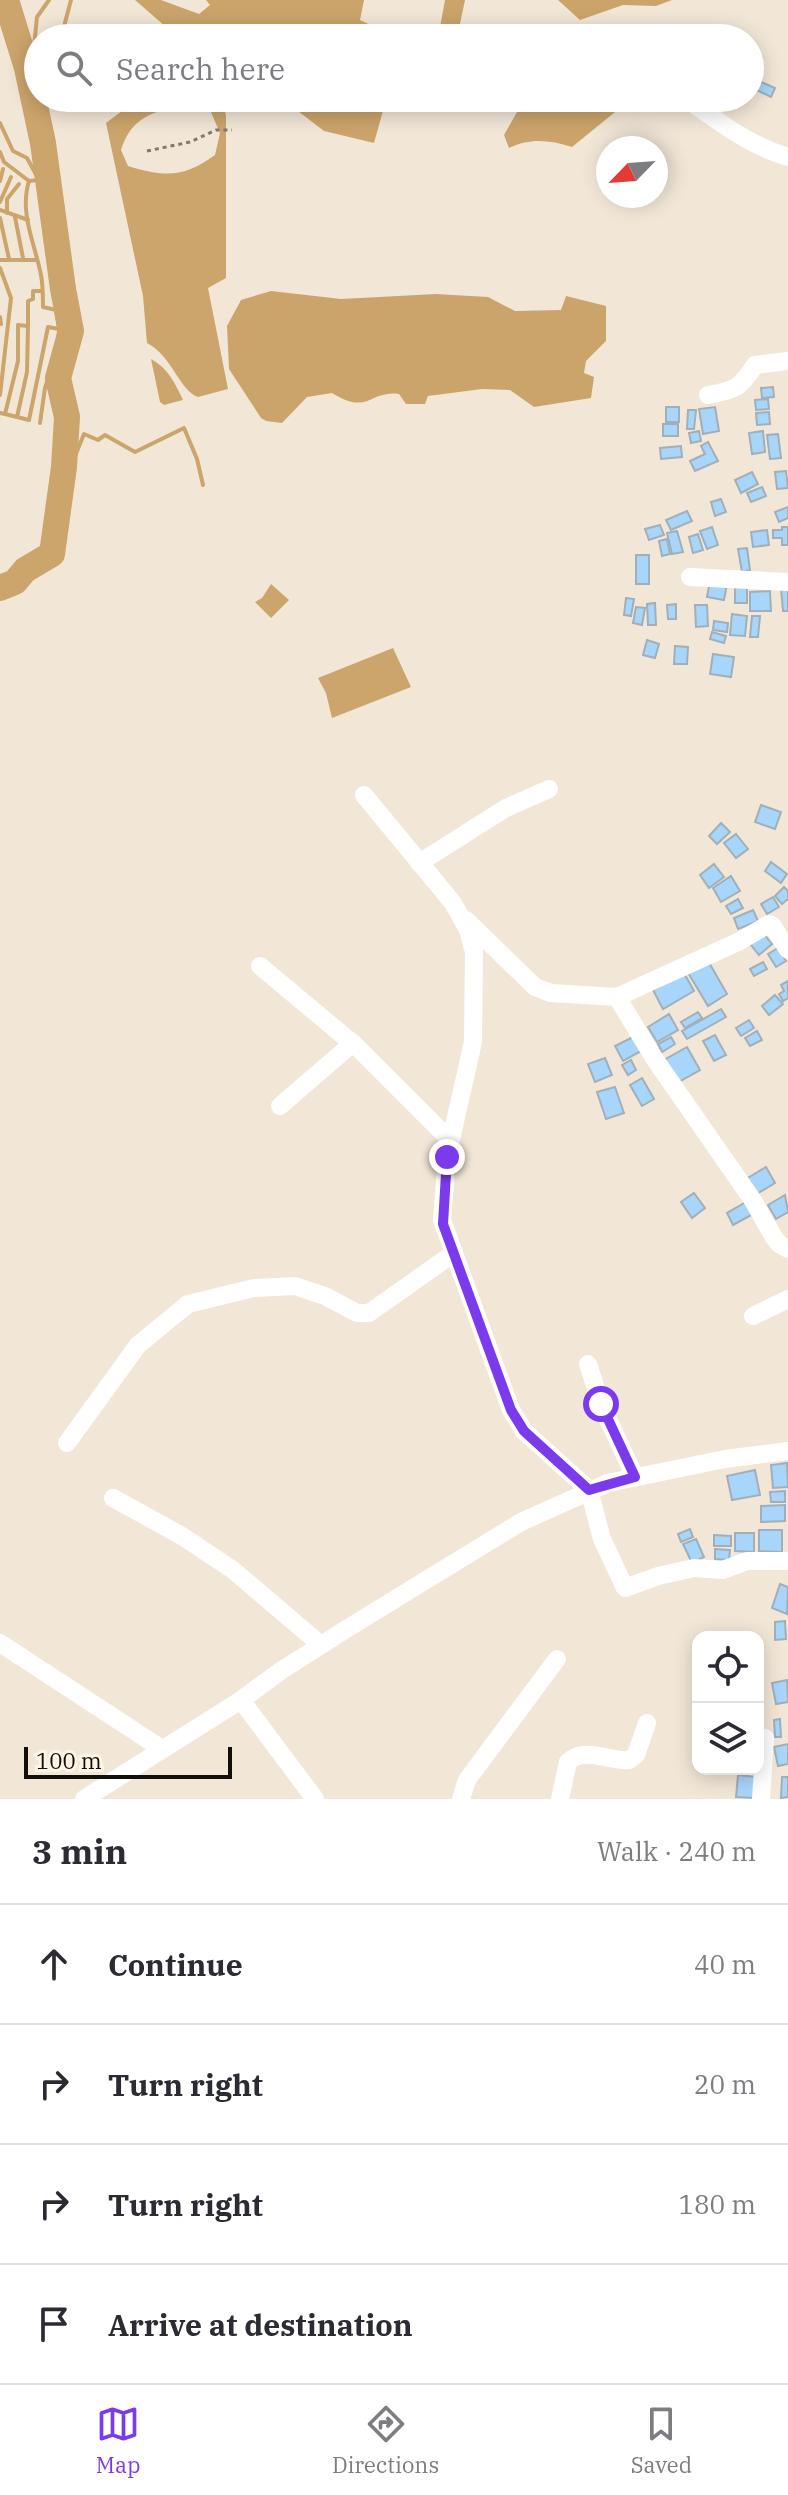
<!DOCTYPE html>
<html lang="en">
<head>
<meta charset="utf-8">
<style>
  body { margin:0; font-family:"IBM Plex Serif",serif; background:#f2f2f3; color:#2b2b33 }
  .controls { position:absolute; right:24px; bottom:24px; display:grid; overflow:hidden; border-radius:16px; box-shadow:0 4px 20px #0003 }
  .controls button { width:72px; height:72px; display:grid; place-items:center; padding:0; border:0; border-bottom:2px solid #e1e1e2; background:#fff; color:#2b2b33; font:40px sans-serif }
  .compass { position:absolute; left:596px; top:136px; width:72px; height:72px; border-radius:50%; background:#fff; box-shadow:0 4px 20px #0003; rotate:245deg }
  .scale { position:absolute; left:24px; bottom:20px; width:208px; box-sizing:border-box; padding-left:8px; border:4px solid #120e09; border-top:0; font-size:22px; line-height:28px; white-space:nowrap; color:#120e09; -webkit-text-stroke:6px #fdf4e8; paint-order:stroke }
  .stop { position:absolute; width:24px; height:24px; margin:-18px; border:6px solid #7c3aed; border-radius:50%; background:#fff }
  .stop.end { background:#7c3aed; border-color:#fff; box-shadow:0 2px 8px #0008 }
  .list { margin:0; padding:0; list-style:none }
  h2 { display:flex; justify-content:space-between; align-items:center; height:104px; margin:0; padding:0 32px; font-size:34px }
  h2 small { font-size:26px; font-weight:400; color:#7c7c81 }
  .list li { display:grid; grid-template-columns:52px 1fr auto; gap:24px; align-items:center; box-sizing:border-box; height:120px; padding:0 32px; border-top:2px solid #e1e1e2 }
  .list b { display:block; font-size:30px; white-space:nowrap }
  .list em { font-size:26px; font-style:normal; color:#7c7c81 }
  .icon { flex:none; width:44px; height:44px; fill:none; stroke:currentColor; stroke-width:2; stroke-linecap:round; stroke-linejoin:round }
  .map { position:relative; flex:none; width:788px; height:1799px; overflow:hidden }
  .search { position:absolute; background:#fff; box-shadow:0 4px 20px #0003; left:24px; right:24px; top:24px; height:88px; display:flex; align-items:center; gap:20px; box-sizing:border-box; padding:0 28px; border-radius:44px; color:#7c7c81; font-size:30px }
  .sheet { height:584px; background:#fff }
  nav { display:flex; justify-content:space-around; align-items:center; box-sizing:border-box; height:112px; border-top:2px solid #e1e1e2; background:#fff; font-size:22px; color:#7c7c81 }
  nav a { display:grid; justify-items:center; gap:4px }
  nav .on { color:#7c3aed }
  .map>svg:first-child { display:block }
</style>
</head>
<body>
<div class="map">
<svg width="788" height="1799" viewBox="0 0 788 1799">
  <rect width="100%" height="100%" fill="#f2e7d7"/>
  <!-- forest -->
  <g fill="#cba46b">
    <path d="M135 0H161L199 14 210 5 206 0H364L360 20 381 30V38H199L166 27Z"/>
    <path d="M445 0H465L457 38H438Z"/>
    <path d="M558 0H672L656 6 623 5 580 20Z"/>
    <path d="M230 98H357L356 102 384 107 374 143 324 131 294 108H234Z"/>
    <path d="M525 98H629L620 108 572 147C549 140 531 138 509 148L504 135Z"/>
    <path d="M271 291 341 299 436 294 488 297 515 311 561 310 566 296 606 306V341L586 361 584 373 594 377 591 398 534 407 510 390 482 389 428 396 425 404H406L399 394C369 390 369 416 332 393L307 397 282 423 266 421 261 418 229 369 227 326 241 300Z"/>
  </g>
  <!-- water -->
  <g fill="#cca56c" fill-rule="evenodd">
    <path d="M139 98H216L222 102 226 115V278L208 288 228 389 198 397C179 390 173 357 147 343L143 296 106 123ZM179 106 210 110 220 133 215 155C183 178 165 177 128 166L121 150C131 119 149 113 179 106Z"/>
    <path d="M151 359C168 368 175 383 183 400L164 405 160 402Z"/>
    <path d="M271 584 289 600 271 618 255 602 262 598Z"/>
    <path d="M393 648 411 687 332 718 326 693 318 678Z"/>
  </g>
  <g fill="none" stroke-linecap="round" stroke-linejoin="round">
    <!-- stream -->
    <g stroke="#cca56c" stroke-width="4">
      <path d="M0 6 6 3"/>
      <path d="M61 38 71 0"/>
      <path d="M27 68 32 65 37 17 49 0"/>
      <path d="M41 98 42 107"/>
      <path d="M0 123 13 151 27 158 39 180"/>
      <path d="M0 152 4 162 29 181 48 179"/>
      <path d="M0 181 3 169"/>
      <path d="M0 202 11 177"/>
      <path d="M0 210 28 220"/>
      <path d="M7 213V199L19 184"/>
      <path d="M15 217 23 258"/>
      <path d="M0 218 9 259"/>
      <path d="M0 260H36"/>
      <path d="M0 268 11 298 0 395"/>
      <path d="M0 317 1 324"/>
      <path d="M0 413 5 414 18 361V325L28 326V301L33 299V291H42"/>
      <path d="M5 414 17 417 27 372 28 326"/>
      <path d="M17 417 29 420 48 327 59 329 56 310 43 307C43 296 43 285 41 275 35 244 19 213 29 181"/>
      <path d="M40 423 45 388 58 346 59 329"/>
      <path d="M64 467 73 461 84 434 98 440 105 435 135 452 184 428 197 459 203 485"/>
    </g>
    <!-- river -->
    <path stroke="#cca56c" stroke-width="26" d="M0 588 15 582 25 570 52 554 64 467 67 417 58 378 71 331 63 289 43 143 27 68 6 0"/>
  </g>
  <!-- building -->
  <g fill="#a7d6fa" stroke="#a0afba" stroke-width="2">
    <path d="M754 79 775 88 771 97 750 87Z"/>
    <path d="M714 98H733L726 108 713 100Z"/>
    <path d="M773 387 774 397 762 398 761 388Z"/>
    <path d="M768 399 769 409 756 410 755 400Z"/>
    <rect x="666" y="407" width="13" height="15"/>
    <path d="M715 407 719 431 703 434 699 409Z"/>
    <path d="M688 410H696L694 429H687Z"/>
    <path d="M769 412 770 424 757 425 756 413Z"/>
    <rect x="663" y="424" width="15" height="12"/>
    <path d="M699 431 701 441 691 443 689 433Z"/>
    <path d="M763 431 765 452 752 454 749 433Z"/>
    <path d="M778 434 781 458 770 459 767 435Z"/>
    <path d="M708 442 718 461 695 471 690 461 705 454 701 446Z"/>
    <path d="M681 446 682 457 661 459 660 448Z"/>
    <path d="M786 471 788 488 777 489 775 472Z"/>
    <path d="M752 472 758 484 741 493 735 480Z"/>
    <path d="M762 487 766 496 751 502 747 493Z"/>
    <path d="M721 499 726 512 715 516 711 502Z"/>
    <path d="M788 507V518L779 522 775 512Z"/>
    <path d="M687 511 692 521 671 530 666 520Z"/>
    <path d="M660 525 664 535 649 540 645 529Z"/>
    <path d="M712 527 718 545 707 549 700 531Z"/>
    <path d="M782 527H788V545H782V538H773V530H782Z"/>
    <path d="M767 530 769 545 753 547 751 532Z"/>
    <path d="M677 531 683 552 672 554 667 533Z"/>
    <path d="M698 534 703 550 693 553 689 537Z"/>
    <path d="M667 539 670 554 662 556 659 541Z"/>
    <path d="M747 548 750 570 742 572 738 549Z"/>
    <rect x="636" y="555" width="13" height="29"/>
    <path d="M710 581 727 584 724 600 707 597Z"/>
    <rect x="735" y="586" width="12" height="17"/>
    <path d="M781 588H788V611H783Z"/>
    <path d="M770 591 771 611H750V592Z"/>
    <path d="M626 598 634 599 631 616 624 615Z"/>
    <path d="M655 603 656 625H648L647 604Z"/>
    <path d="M676 604V619H668L667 605Z"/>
    <path d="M695 605H707L708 626 696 627Z"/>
    <path d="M636 607 645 608 642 625 633 623Z"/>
    <path d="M732 614 747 616 745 636 730 635Z"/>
    <path d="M752 616H760L758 637H750Z"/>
    <path d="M714 621 728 623 727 632 713 630Z"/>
    <path d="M712 632 726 636 724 643 710 639Z"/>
    <path d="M647 640 659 644 655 658 643 655Z"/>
    <path d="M675 646 688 647 687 664H674Z"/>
    <path d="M713 654 734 657 731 677 710 674Z"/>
    <path d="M761 805 781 812 775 829 755 822Z"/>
    <path d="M721 823 730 832 717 844 709 836Z"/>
    <path d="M736 834 748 849 736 858 724 843Z"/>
    <path d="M771 862 787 874 781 883 765 871Z"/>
    <path d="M714 864 724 877 709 888 700 875Z"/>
    <path d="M731 876 740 891 721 902 713 888Z"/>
    <path d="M784 887 788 891V899L782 904 775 896Z"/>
    <path d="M773 897 779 907 767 914 761 904Z"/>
    <path d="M738 899 743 908 731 914 726 906Z"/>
    <path d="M753 910 758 921 738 929 734 918Z"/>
    <path d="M760 929 772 944 759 955 747 940Z"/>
    <path d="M778 948 786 961 776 967 768 954Z"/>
    <path d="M707 959 727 994 708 1006 687 971Z"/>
    <path d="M763 962 767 969 754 976 750 969Z"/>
    <path d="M684 973 694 991 663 1009 653 990Z"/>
    <path d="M788 981V998L783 1001 779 994 784 991 781 985Z"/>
    <path d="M775 995 783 1004 769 1015 762 1006Z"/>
    <path d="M721 1009 726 1017 687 1039 682 1031Z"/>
    <path d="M698 1012 702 1018 685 1028 681 1022Z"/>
    <path d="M669 1014 678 1030 657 1042 648 1027Z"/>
    <path d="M749 1020 754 1028 741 1036 736 1028Z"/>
    <path d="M757 1031 762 1040 750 1046 745 1038Z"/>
    <path d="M715 1035 726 1055 714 1061 703 1041Z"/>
    <path d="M635 1036 643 1050 623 1061 615 1046Z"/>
    <path d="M671 1037 675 1044 662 1052 658 1044Z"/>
    <path d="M687 1047 700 1070 677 1083 664 1060Z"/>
    <path d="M605 1058 612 1075 595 1082 588 1064Z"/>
    <path d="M631 1060 636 1070 628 1075 622 1065Z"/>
    <path d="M642 1078 654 1099 642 1106 630 1085Z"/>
    <path d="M615 1087 624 1113 606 1119 597 1092Z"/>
    <path d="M766 1167 775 1183 755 1195 746 1179Z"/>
    <path d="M694 1193 705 1208 692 1218 681 1202Z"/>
    <path d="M785 1195 788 1212 776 1219 768 1205Z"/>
    <path d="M746 1202 753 1214 733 1225 727 1213Z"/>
    <path d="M787 1463 788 1487 773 1488 771 1465Z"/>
    <path d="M755 1470 760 1495 732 1500 727 1476Z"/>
    <path d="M785 1491V1502H771L770 1492Z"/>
    <path d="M785 1505V1521L761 1522V1506Z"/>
    <path d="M690 1529 693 1537 681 1542 678 1534Z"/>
    <path d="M759 1530H782V1552L759 1551Z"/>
    <path d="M735 1533H754V1552L735 1551Z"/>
    <path d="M714 1535 731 1536V1546H714Z"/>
    <path d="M696 1539 704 1557 692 1563 683 1544Z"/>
    <path d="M715 1549 730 1550 729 1560 715 1559Z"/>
    <path d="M780 1584 788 1587 787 1614 772 1608Z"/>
    <path d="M785 1621 786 1639 775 1640V1622Z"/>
    <path d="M787 1680 788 1702 776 1704 772 1683Z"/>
    <path d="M780 1719 781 1737H775L774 1720Z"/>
    <path d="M788 1744V1764L778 1766 774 1747Z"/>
    <path d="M738 1775 756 1777 755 1798 736 1797Z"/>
    <path d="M782 1777H788V1797L781 1798Z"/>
  </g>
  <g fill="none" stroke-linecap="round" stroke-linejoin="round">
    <!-- path -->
    <path stroke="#80796f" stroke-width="3" stroke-dasharray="4 4" stroke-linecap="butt" d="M147 151 190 142 216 130H232"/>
    <!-- minor -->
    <g stroke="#fff" stroke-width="18">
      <path d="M685 98C718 121 748 145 788 157"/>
      <path d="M708 395C736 390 740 388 755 365L788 361"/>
      <path d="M690 577 788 582"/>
      <path d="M364 795 453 903 468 930 474 952 473 1042 447 1157 442 1220 511 1410 524 1431 589 1490 602 1539 625 1588 658 1576 694 1568 723 1570 747 1561H788"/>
      <path d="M419 863 506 808 549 789"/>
      <path d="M466 920 535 987 551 993 617 997 654 1058 752 1199 773 1236 779 1244 788 1249"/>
      <path d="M260 966 357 1047 451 1141"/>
      <path d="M617 997 740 941 769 924 772 925 788 950"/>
      <path d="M280 1106 353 1043"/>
      <path d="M753 1316 788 1299"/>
      <path d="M588 1364 601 1404 635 1477"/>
      <path d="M67 1443 138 1345 188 1304 254 1288 295 1286 325 1296 357 1313H369L454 1253"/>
      <path d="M113 1498 182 1536 233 1570 321 1645"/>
      <path d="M0 1643 162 1749"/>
      <path d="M241 1700 315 1799"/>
      <path d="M84 1799 241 1700 282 1670 348 1628 521 1522 608 1483 725 1459 788 1451"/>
      <path d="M461 1799 467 1780 557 1659"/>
      <path d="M560 1799 568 1762C585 1746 609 1762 629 1760L636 1755 647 1723"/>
      <path d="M761 1799 765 1738"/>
    </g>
  </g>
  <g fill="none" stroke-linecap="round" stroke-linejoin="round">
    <!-- route -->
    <path stroke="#7c3aed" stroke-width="10" d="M447 1157 443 1224 511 1410 524 1431 589 1490 635 1477 601 1404"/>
  </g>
</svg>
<div class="controls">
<button><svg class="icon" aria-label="locate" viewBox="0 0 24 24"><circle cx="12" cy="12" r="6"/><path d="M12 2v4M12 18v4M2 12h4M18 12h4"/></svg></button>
<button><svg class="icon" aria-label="layers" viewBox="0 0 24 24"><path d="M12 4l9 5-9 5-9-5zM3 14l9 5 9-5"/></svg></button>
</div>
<svg class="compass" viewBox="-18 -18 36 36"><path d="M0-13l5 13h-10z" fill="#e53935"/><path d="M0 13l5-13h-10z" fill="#7c7c81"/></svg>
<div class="scale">100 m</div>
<div class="stop" style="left:601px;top:1404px"></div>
<div class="stop end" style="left:447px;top:1157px"></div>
<div class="search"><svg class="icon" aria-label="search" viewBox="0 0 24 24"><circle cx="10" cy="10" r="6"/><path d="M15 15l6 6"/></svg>Search here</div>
</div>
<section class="sheet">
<h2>3 min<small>Walk · 240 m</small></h2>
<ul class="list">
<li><svg class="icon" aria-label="ahead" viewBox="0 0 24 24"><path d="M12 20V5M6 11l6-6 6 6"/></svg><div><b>Continue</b></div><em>40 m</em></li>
<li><svg class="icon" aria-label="right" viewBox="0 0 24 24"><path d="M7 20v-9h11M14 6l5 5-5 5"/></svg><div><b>Turn right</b></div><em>20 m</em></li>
<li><svg class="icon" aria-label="right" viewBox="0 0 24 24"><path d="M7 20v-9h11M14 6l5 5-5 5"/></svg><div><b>Turn right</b></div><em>180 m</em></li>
<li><svg class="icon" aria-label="arrive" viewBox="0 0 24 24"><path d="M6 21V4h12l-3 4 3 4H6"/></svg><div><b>Arrive at destination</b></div></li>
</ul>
</section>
<nav>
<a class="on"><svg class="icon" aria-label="map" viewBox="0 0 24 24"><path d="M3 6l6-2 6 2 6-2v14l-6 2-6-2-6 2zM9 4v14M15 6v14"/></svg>Map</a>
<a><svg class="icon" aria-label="directions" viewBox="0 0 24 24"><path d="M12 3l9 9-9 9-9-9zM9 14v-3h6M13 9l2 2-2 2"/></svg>Directions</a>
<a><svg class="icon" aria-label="saved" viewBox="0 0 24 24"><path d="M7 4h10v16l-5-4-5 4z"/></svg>Saved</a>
</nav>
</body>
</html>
